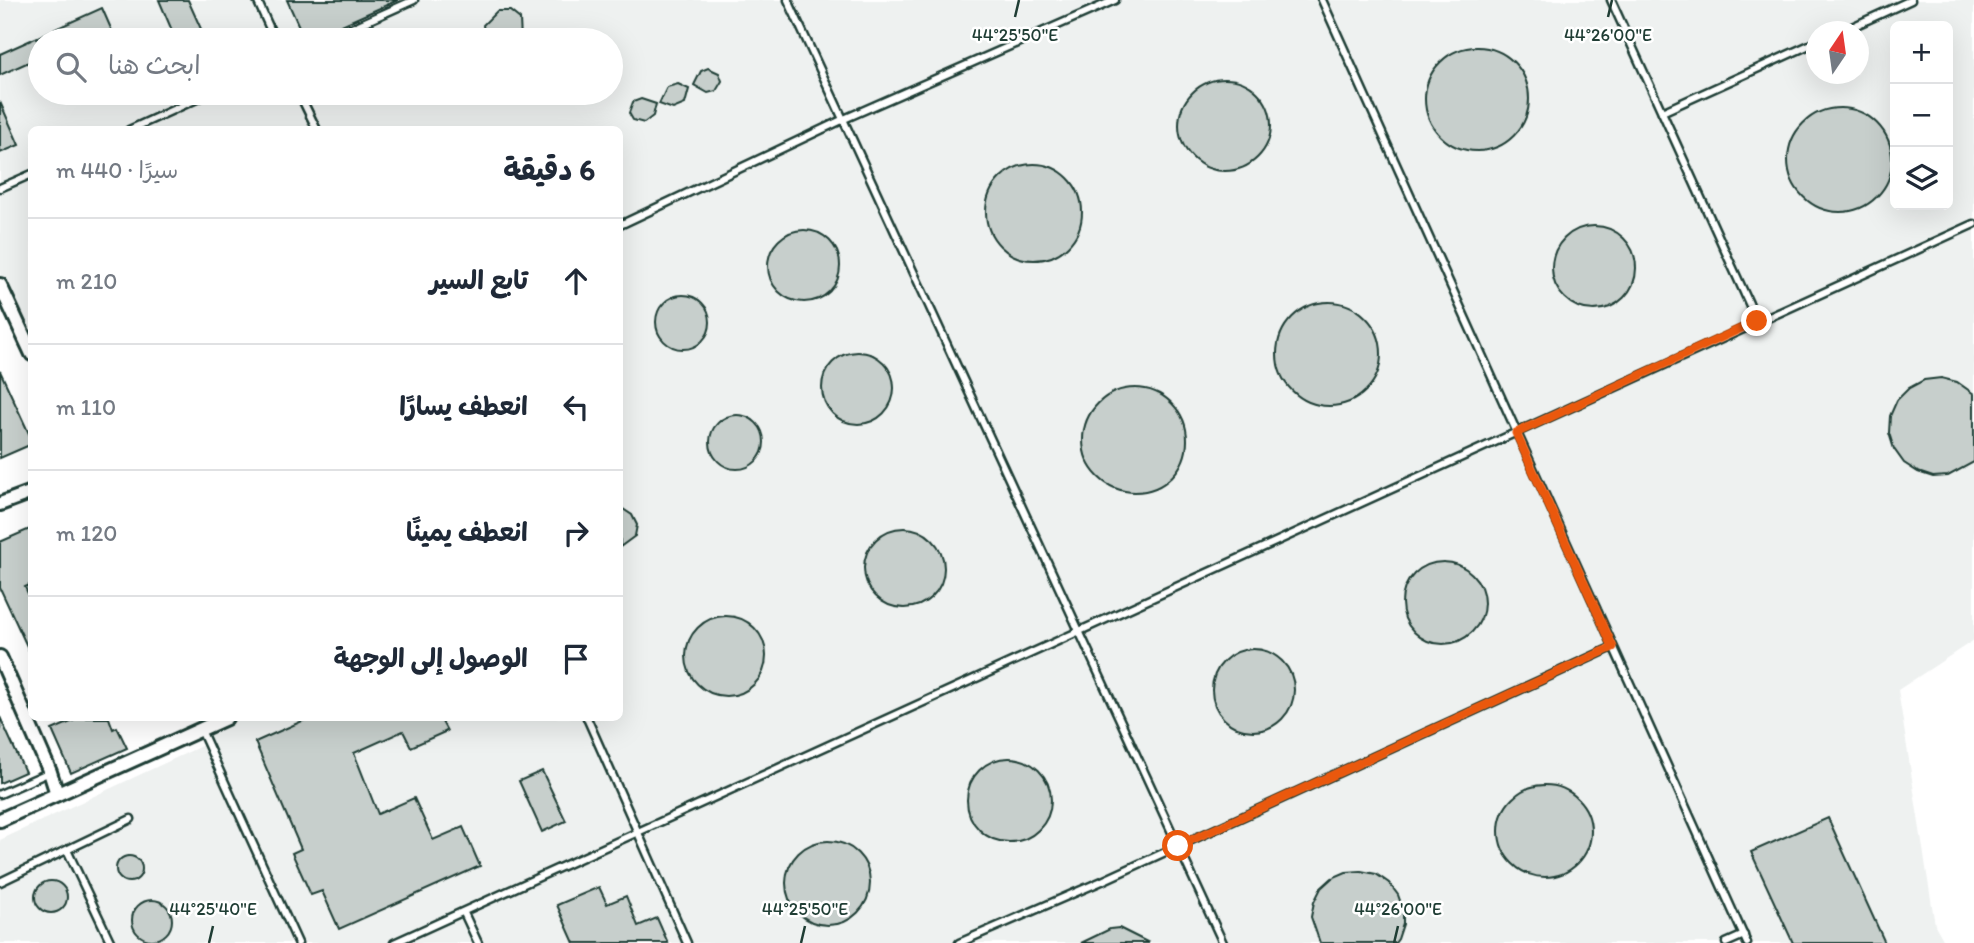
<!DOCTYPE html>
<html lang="ar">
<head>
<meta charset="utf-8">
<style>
  body { margin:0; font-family:Itim,"Playpen Sans Arabic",sans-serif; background:#f6f6f7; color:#1f2937; direction:rtl }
  .controls { position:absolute; right:21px; top:21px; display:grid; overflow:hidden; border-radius:10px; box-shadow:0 7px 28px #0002 }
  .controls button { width:63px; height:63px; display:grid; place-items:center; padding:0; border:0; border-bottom:2px solid #e0e1e3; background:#fff; color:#1f2937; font:35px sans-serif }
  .compass { position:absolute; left:1806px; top:21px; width:63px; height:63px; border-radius:50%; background:#fff; box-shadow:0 7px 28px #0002; rotate:13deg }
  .stop { position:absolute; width:21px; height:21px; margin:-16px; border:5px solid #ea580c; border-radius:50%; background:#fff }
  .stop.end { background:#ea580c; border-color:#fff; box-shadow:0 2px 7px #0008 }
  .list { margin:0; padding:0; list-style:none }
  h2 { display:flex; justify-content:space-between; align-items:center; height:91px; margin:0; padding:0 28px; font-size:30px }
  h2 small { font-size:23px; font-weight:400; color:#747a83 }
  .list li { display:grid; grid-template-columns:46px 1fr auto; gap:21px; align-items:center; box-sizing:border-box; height:126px; padding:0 28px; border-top:2px solid #e0e1e3 }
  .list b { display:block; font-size:26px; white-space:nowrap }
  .list em { font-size:23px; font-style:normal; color:#747a83 }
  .icon { flex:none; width:38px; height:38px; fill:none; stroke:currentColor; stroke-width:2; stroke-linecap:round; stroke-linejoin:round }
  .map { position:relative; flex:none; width:1974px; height:943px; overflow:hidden; direction:ltr }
  .search { position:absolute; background:#fff; box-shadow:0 7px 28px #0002; left:28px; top:28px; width:595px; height:77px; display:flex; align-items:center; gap:18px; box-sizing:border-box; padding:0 24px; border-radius:38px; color:#747a83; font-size:26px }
  .panel { position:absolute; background:#fff; box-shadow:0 7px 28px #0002; left:28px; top:126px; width:595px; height:595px; border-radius:10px; direction:rtl }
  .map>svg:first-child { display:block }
</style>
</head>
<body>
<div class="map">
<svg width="1974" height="943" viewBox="0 0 1974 943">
  <rect width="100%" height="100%" fill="#fff"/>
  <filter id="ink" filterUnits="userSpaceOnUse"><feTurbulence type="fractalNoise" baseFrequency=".0143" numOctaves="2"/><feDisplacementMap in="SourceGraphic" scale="14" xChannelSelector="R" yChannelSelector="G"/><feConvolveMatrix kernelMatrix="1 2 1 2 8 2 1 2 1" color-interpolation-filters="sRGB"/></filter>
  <g filter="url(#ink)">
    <!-- built -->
    <path fill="#eef1f0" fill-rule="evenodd" d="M0 0H1974V640L1898 690 1935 925 1945 943H0V840L212 741 202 718H620V130H32L31 358 0 292ZM1895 26H1948V205H1895ZM1816 32H1858V74H1816ZM40 40H611V93H40Z"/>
    <!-- building -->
    <g fill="#c7cfcc" stroke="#1f3d34" stroke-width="2">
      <path d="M159 0H188L206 40H176Z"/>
      <path d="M287 0H398L308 40H305Z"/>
      <path d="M102 8 116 40H40V57L0 75V54Z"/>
      <path d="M497 11H510L520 19 521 40H485L483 25Z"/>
      <circle cx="1477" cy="99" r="52"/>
      <path d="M708 68 719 73 722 81 716 91 708 93 694 85 701 71Z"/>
      <circle cx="1225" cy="125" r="46"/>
      <path d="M678 84 689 89 685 104 673 109 659 104 667 87Z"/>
      <path d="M641 99 656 104 653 116 644 123 633 120 629 113 633 102Z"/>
      <path d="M0 102 19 145 0 153Z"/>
      <circle cx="1840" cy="160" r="52"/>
      <circle cx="1034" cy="212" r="48"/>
      <circle cx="1594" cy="268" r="42"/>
      <circle cx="804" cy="266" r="36"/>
      <circle cx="683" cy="322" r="27"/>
      <circle cx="1329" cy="354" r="52"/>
      <circle cx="858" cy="388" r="36"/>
      <path d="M0 371 32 440V444L0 458Z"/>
      <path d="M1941 378 1957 382 1974 394V462L1948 476 1933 477 1918 472 1904 463 1894 449 1889 433 1890 416 1897 400 1909 388 1924 380Z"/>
      <circle cx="1135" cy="440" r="52"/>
      <circle cx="737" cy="442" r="27"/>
      <path d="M620 507 632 515 637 525 635 536 620 547Z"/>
      <path d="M32 528V584L25 587 32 602V657L0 588V542Z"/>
      <circle cx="904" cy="568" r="40"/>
      <circle cx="1443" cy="603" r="41"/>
      <circle cx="726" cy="656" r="40"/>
      <circle cx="1253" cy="690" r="41"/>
      <path d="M0 717 25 772 0 783Z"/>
      <path d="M71 718H109L113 729 117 727 127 748 71 773 52 730 73 721Z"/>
      <path d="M309 718H440L447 731 411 747 403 731 354 753 378 814 414 798 433 840 463 827 480 866 339 929 322 891 311 895 292 853 301 849 255 742Z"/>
      <circle cx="1009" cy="800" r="42"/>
      <path d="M542 771 566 821 542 832 519 781Z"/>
      <circle cx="1545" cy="831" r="46"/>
      <path d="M1828 818 1885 943H1793L1751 852Z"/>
      <circle cx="828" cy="883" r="42"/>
      <circle cx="129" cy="869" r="13"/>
      <path d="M1361 871 1376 874 1389 883 1398 895 1403 909V924L1398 939 1395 943H1320L1311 917 1314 902 1321 888 1332 878 1346 872Z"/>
      <circle cx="51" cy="897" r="16"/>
      <path d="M599 887 607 904 626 896 638 926 657 918 668 943H574L557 905Z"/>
      <circle cx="152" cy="920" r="20"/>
      <path d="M1119 928 1149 943H1081L1110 929Z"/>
    </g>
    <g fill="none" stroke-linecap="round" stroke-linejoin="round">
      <!-- lane casing -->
      <g stroke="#1f3d34" stroke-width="11">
        <g id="lane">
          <path d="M257 0 275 40"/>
          <path d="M788 0 1223 943"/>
          <path d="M1322 0 1747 943"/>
          <path d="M1611 0 1757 321"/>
          <path d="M1841 32 1911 0"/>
          <path d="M325 40 414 0"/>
          <path d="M299 93 317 130"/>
          <path d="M1662 112 1816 42"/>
          <path d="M129 130 210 93"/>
          <path d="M0 188 32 174"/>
          <path d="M620 225 844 119 1115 0"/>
          <path d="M587 718 687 943"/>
          <path d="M201 730 298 943"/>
          <path d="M0 794 50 772"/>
          <path d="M68 852 111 943"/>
          <path d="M0 882 131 819"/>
          <path d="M464 913 478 943"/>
          <path d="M394 943 1974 224"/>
          <path d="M959 943 1102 881 1613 647"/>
          <path d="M1726 943 1744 935"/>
        </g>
      </g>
      <!-- street casing -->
      <g stroke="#1f3d34" stroke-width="18">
        <g id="street">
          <path d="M0 285 32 354"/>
          <path d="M0 504 32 492"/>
          <path d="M0 657 50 772 57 794"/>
          <path d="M0 820 226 718"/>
        </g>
      </g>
      <!-- lane -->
      <use href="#lane" stroke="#fff" stroke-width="6"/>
      <!-- street -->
      <use href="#street" stroke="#fff" stroke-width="12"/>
    </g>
  </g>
  <g fill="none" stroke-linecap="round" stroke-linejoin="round" filter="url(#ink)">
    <!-- route -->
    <path stroke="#ea580c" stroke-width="9" d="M1178 846 1613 647 1516 433 1757 321"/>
  </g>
  <!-- ticks -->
  <path fill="none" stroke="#1f3d34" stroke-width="2.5" d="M1015 17 1019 0M1608 17 1612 0M209 943 213 926M801 943 805 926M1394 943 1398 926"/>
  <g font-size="18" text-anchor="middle" fill="#1f3d34" stroke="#fff" stroke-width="5" stroke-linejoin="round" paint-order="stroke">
    <text x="1015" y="41">44°25'50"E</text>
    <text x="1608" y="41">44°26'00"E</text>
    <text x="213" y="915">44°25'40"E</text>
    <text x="805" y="915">44°25'50"E</text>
    <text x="1398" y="915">44°26'00"E</text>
  </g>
</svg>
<div class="controls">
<button>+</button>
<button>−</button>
<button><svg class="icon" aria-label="layers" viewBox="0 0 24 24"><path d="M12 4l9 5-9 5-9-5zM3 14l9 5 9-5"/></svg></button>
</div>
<svg class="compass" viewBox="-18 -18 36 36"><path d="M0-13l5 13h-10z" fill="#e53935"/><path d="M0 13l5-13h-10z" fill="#747a83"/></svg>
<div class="stop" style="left:1178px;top:846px"></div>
<div class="stop end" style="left:1757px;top:321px"></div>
<div class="search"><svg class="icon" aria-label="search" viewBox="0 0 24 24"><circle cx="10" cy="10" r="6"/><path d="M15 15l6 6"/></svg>ابحث هنا</div>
<section class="panel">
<h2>6 دقيقة<small>سيرًا · 440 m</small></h2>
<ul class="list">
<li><svg class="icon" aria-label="ahead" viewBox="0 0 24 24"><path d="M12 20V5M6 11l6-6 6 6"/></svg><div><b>تابع السير</b></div><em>210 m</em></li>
<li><svg class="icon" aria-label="left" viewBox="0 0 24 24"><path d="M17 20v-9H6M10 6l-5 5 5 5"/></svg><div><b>انعطف يسارًا</b></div><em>110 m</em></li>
<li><svg class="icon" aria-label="right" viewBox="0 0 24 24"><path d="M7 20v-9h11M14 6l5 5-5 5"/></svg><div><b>انعطف يمينًا</b></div><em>120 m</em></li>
<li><svg class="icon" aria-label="arrive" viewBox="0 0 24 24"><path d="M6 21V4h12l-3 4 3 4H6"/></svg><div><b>الوصول إلى الوجهة</b></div></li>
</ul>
</section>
</div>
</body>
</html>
